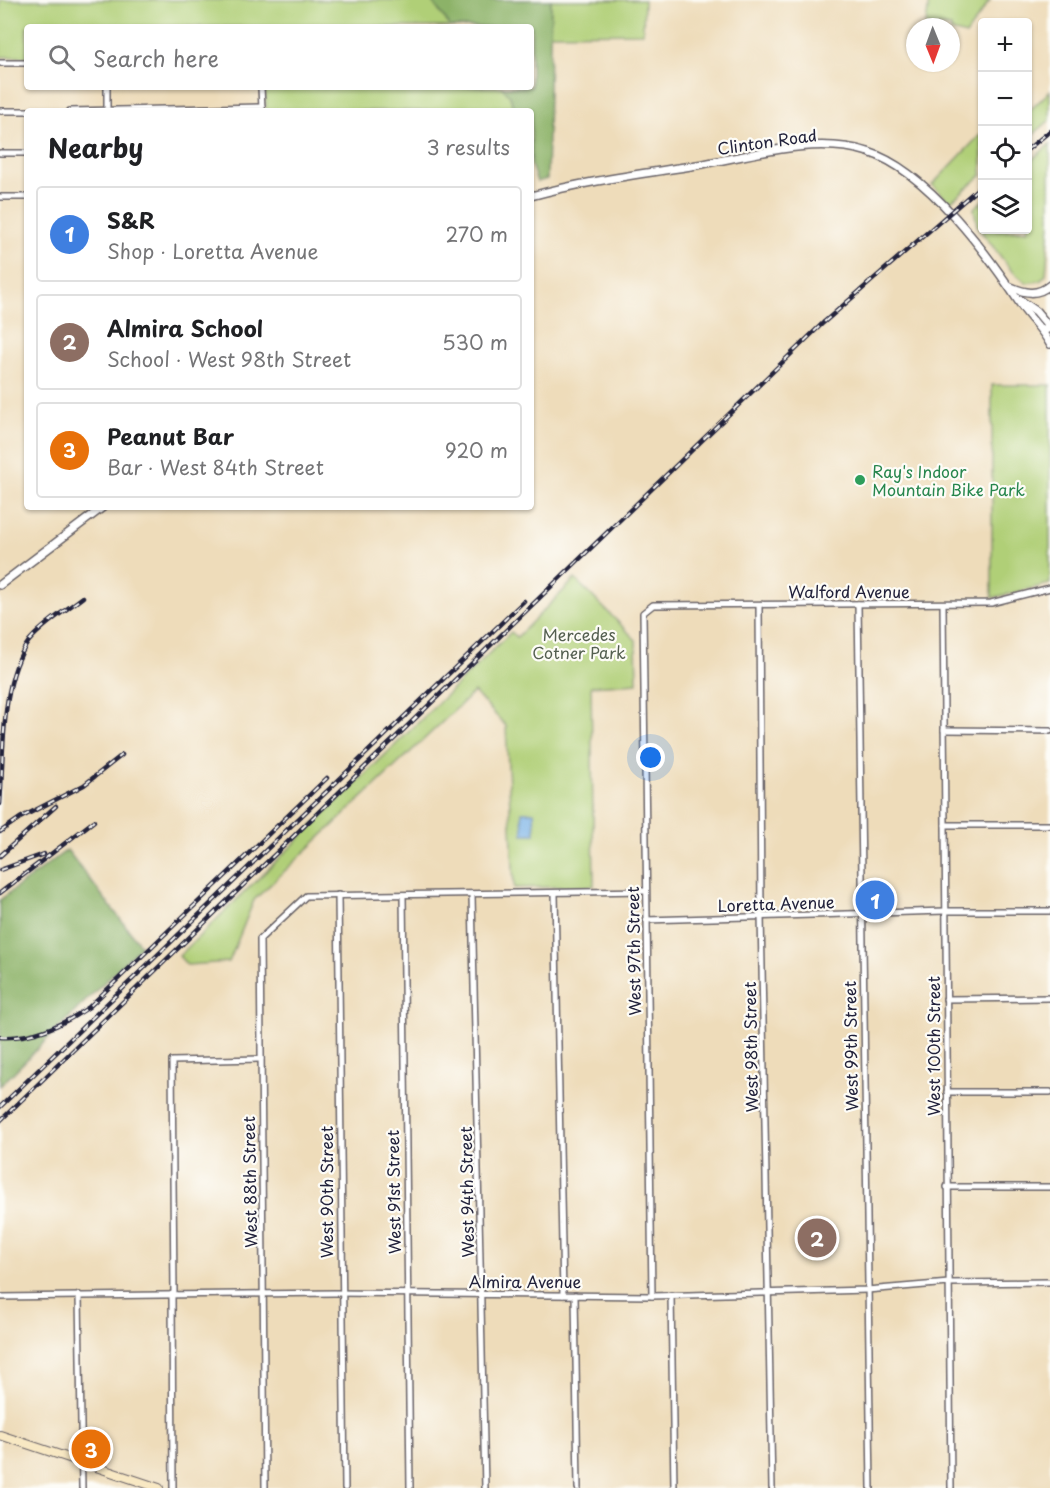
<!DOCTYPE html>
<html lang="en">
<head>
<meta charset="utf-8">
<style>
  body { margin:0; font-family:"Playpen Sans",sans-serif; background:#f6f6f6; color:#202124 }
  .controls { position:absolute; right:18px; top:18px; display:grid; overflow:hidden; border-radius:6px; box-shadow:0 2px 4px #0004 }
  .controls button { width:54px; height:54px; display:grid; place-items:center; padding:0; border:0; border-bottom:2px solid #e0e0e0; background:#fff; color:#202124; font:30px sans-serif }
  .compass { position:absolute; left:906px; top:18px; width:54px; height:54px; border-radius:50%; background:#fff; box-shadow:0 2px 4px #0004; rotate:179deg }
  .you { position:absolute; left:651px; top:758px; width:21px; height:21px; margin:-15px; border:4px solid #fff; border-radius:50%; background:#1a73e8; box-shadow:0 0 0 9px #1a73e833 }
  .badge { display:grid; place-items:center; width:39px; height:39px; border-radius:50%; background:#c8321e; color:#fff; font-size:20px; font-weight:700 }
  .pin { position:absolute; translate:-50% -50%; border:3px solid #fff; box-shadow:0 2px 6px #0006 }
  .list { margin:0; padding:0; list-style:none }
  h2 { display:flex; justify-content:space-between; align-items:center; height:78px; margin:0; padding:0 24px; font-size:26px }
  h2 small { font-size:20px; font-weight:400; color:#757577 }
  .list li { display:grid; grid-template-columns:39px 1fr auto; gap:18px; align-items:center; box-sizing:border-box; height:96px; margin:0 12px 12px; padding:0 12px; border:2px solid #e0e0e0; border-radius:6px }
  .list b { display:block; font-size:22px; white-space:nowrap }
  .list p { margin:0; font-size:20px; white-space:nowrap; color:#757577 }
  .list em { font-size:20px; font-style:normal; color:#757577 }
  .icon { flex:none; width:33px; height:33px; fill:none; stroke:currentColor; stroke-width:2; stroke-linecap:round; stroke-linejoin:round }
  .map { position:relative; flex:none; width:1050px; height:1488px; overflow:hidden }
  .search { position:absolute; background:#fff; box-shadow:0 2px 4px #0004; left:24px; top:24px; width:510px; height:66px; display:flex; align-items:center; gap:15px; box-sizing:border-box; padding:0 21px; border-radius:6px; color:#757577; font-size:22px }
  .panel { position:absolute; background:#fff; box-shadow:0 2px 4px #0004; left:24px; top:108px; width:510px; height:402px; border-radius:6px }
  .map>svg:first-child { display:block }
</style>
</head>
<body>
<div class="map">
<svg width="1050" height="1488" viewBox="0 0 1050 1488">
  <rect width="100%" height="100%" fill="#fdfcf7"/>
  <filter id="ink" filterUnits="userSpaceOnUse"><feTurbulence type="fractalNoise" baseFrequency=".0167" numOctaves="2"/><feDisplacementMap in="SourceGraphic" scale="12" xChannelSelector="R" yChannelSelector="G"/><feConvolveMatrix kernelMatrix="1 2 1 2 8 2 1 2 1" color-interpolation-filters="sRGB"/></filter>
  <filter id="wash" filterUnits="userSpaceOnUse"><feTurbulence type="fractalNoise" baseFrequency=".008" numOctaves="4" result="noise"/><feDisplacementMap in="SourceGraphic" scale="24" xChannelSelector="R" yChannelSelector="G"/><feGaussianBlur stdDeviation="1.35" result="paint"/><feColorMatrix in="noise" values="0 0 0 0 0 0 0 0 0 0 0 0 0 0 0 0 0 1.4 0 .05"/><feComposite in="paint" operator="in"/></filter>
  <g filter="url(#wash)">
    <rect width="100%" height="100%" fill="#eedcba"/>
    <!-- green -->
    <g fill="#b0cf77" stroke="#697859" stroke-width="1.5">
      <path d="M0 0H431L451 27H27V57H0Z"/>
      <path d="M551 0H644L643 33 550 34Z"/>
      <path d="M929 0H990L966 35 951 31V27L926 25Z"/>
      <path d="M265 87H502L510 96 514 111H266Z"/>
      <path d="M1050 91V120L1028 139V112Z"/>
      <path d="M982 133V175L950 202 932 185Z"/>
      <path d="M1050 144V224L1046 275 1040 281 1026 283 1011 270 977 226 974 208 982 201V230H1028V163Z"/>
      <path d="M992 385H1050V584L992 598Z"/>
      <path d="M575 579 636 640 637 683 591 686 594 886 514 888 506 726 474 692 254 900 229 962 187 965 179 956 511 632 517 637Z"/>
    </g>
    <!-- forest -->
    <g fill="#8cb268" stroke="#576a52" stroke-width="1.5">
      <path d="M431 0H551L547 179 537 182 531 165V111H514L510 96 502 87H531V27H451Z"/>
      <path d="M67 850 141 946 0 1086V900Z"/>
    </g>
    <!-- water -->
    <path fill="#77b1e7" stroke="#4c6a91" stroke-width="1.5" d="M522 812H534L535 834H523Z"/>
  </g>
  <g filter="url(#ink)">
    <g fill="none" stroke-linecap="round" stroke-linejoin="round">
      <!-- minor casing -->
      <g stroke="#696367" stroke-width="8">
        <g id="minor">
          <path d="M0 63H27"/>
          <path d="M107 87V111"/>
          <path d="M261 87 262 109"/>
          <path d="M0 111H27"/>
          <path d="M70 111 262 107"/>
          <path d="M0 153H27"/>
          <path d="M0 197H27"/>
          <path d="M858 604 871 1488"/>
          <path d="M943 604 951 1488"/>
          <path d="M759 605 761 915 772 1488"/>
          <path d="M944 730 1050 731"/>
          <path d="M945 825H1050"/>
          <path d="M555 893 563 1295"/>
          <path d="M338 895 345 1488"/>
          <path d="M403 895 410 1488"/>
          <path d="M472 895 485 1488"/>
          <path d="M646 920 945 911H1050"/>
          <path d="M946 999 1050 998"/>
          <path d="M947 1092H1050"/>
          <path d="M947 1187H1050"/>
          <path d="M172 1294 173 1488"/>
          <path d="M174 1294 172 1061 261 1059"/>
          <path d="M79 1295 82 1488"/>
          <path d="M575 1295 578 1488"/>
          <path d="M671 1295 674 1488"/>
          <path d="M652 1296 643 613 653 605 991 603 1050 588"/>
          <path d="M0 1297 335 1293 652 1296 867 1290 949 1283 1050 1282"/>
          <path d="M265 1488 260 939 306 896 646 891"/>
        </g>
      </g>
      <!-- tertiary casing -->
      <g stroke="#696367" stroke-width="10">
        <g id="tertiary">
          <path d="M531 196C585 181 641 174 697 165 751 156 814 135 868 152 927 170 990 257 1023 308 1032 321 1043 330 1050 344"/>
          <path d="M1011 287C1025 293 1037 296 1050 285"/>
          <path d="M1020 300 1036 311 1050 328 1043 331"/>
          <path d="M0 585 103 507"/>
        </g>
      </g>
      <!-- secondary casing -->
      <g stroke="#696367" stroke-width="10">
        <path id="secondary" d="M0 1435 159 1488"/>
      </g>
      <!-- minor -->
      <use href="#minor" stroke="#fff" stroke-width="5"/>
      <!-- tertiary -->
      <use href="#tertiary" stroke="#fff" stroke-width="7"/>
      <!-- secondary -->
      <use href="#secondary" stroke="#f8e8c3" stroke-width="8"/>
      <!-- rail casing -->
      <g stroke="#22223b" stroke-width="4.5">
        <g id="rail">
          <path d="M1028 149 1050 131"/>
          <path d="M0 804C4 754 0 681 29 641 43 624 65 611 83 597"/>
          <path d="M0 832 20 818 84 785 122 755"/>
          <path d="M0 856 56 806"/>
          <path d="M0 870 44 854"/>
          <path d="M0 893 94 821"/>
          <path d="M0 1037C33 1039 63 1025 89 1007L327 778"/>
          <path d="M0 1107 524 601"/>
          <path d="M0 1121 823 323 982 185"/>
        </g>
      </g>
      <!-- rail -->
      <use href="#rail" stroke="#fdfcf7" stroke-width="2" stroke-dasharray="7" stroke-linecap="butt"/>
    </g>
  </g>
  <!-- markers -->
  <circle fill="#2e9e5b" stroke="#fdfcf7" stroke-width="2" cx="860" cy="480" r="6"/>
  <g text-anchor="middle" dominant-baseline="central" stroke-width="4.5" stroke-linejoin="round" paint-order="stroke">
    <!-- street labels -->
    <g font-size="16" fill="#22223b" stroke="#fdfcf7">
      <text transform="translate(767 141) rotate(-8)">Clinton Road</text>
      <text x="849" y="591">Walford Avenue</text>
      <text transform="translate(776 903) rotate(-2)">Loretta Avenue</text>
      <text transform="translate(633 951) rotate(-91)">West 97th Street</text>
      <text transform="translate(850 1046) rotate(-91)">West 99th Street</text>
      <text transform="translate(933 1046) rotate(-90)">West 100th Street</text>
      <text transform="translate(750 1047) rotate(-91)">West 98th Street</text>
      <text transform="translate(249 1182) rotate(-91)">West 88th Street</text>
      <text transform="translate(326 1192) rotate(-90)">West 90th Street</text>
      <text transform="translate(393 1192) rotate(-91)">West 91st Street</text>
      <text transform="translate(466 1192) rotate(-91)">West 94th Street</text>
      <text x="525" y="1281">Almira Avenue</text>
    </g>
    <!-- leisure labels -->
    <g font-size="16" fill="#27864d" stroke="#fdfcf7" text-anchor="start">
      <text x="872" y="471">Ray's Indoor<tspan x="872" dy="18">Mountain Bike Park</tspan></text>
    </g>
    <!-- park labels -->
    <g font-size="16" fill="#545f50" stroke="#fdfcf7">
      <text x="579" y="634">Mercedes<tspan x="579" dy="18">Cotner Park</tspan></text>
    </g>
  </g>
</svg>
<div class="controls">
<button>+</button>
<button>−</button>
<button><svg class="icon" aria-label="locate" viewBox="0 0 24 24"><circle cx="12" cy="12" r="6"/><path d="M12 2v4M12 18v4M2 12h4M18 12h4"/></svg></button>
<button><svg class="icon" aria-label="layers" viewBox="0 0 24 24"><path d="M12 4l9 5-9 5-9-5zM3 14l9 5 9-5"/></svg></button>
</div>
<svg class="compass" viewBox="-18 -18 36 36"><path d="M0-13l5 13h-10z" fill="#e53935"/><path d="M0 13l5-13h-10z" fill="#757577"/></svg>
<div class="you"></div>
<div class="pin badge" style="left:875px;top:900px;background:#3f7fe0">1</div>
<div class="pin badge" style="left:817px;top:1238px;background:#8d6e63">2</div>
<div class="pin badge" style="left:91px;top:1449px;background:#e8710a">3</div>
<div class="search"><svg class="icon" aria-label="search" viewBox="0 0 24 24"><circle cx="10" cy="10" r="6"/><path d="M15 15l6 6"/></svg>Search here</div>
<section class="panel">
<h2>Nearby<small>3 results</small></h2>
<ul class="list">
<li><span class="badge" style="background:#3f7fe0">1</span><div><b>S&amp;R</b><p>Shop · Loretta Avenue</p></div><em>270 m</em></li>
<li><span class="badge" style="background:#8d6e63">2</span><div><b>Almira School</b><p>School · West 98th Street</p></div><em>530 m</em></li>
<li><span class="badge" style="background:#e8710a">3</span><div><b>Peanut Bar</b><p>Bar · West 84th Street</p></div><em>920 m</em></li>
</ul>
</section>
</div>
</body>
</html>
